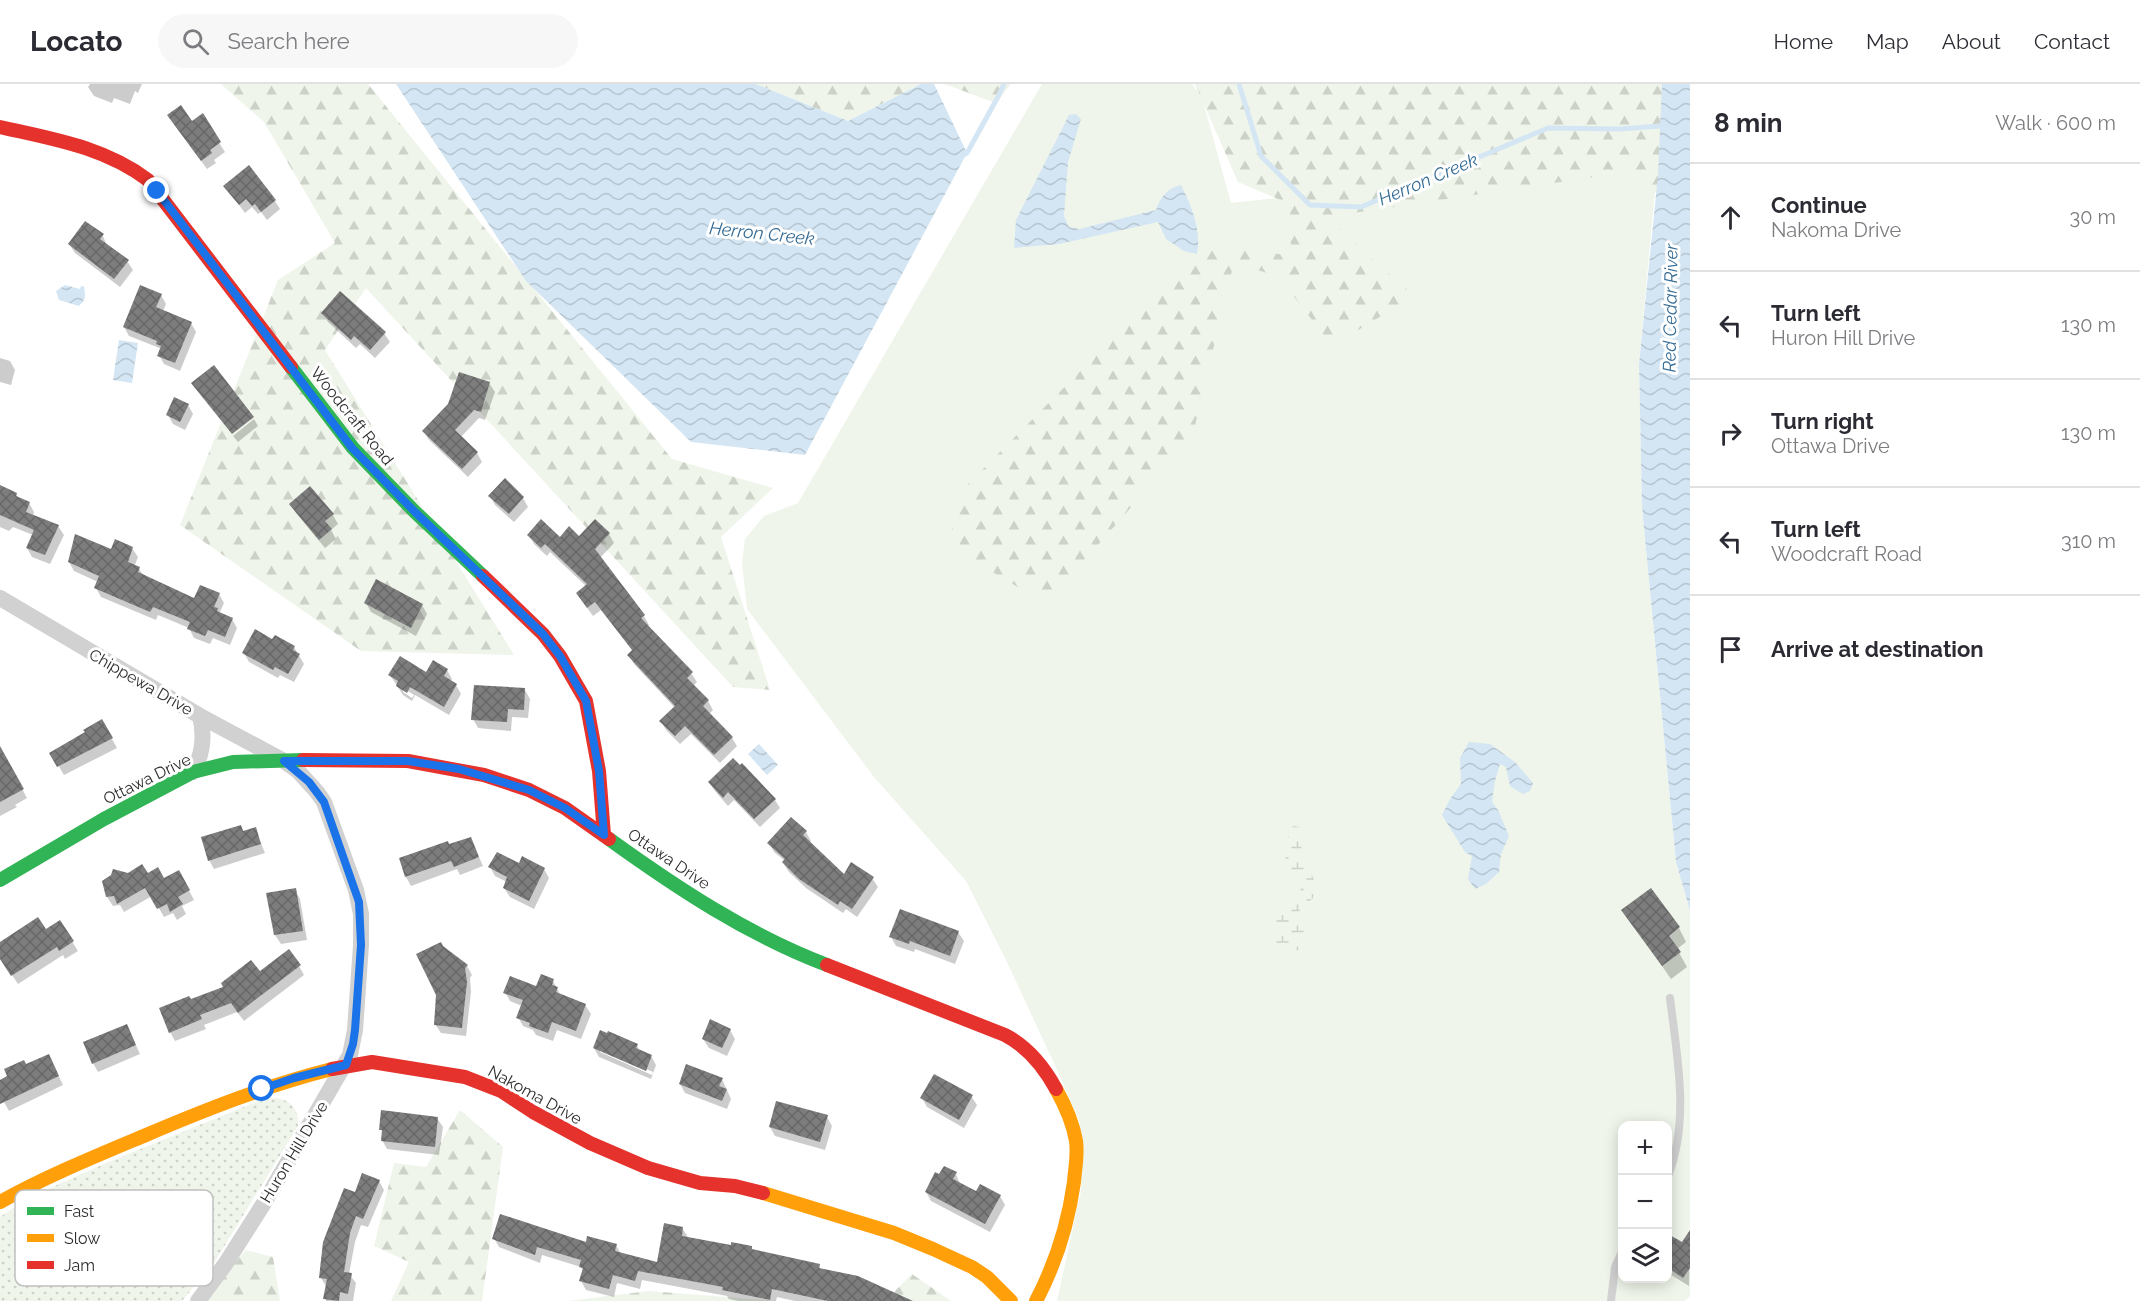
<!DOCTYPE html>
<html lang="en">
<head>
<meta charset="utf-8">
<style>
  body { margin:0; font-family:Raleway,sans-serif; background:#f7f7f7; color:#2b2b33 }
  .controls { position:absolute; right:18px; bottom:18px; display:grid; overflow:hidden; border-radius:12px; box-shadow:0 3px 15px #0003 }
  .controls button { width:54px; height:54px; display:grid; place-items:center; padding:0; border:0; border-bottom:2px solid #e1e1e2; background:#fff; color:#2b2b33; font:30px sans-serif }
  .stop { position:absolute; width:18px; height:18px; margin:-14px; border:4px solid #1a73e8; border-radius:50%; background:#fff }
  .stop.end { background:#1a73e8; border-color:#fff; box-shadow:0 2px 6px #0008 }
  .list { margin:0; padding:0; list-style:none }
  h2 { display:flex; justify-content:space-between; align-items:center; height:78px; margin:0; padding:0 24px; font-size:26px }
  h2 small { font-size:20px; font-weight:400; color:#7c7c81 }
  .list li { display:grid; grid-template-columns:39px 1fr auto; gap:18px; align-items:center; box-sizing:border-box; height:108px; padding:0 24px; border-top:2px solid #e1e1e2 }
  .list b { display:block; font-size:22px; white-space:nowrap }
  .list p { margin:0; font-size:20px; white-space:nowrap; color:#7c7c81 }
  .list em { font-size:20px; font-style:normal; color:#7c7c81 }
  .icon { flex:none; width:33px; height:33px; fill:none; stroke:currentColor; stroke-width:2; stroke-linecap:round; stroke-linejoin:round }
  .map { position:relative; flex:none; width:1690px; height:1217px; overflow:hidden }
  header { display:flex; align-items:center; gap:36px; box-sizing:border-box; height:84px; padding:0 30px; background:#fff; border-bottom:2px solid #e1e1e2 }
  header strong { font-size:28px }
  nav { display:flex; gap:33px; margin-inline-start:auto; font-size:21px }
  .search { width:420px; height:54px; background:#f7f7f7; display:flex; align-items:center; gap:15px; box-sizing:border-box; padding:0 21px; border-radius:33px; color:#7c7c81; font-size:22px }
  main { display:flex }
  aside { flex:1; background:#fff }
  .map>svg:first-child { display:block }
</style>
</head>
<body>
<header>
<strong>Locato</strong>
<div class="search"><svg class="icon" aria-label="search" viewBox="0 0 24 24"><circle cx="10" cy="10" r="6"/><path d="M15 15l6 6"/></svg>Search here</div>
<nav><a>Home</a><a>Map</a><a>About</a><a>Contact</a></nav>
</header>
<main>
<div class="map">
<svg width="1690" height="1217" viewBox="0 0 1690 1217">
  <defs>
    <pattern id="forest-firs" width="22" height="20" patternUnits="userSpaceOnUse" patternTransform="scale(1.5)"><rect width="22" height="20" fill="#eff5ea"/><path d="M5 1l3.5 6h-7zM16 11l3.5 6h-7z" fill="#cdd2c9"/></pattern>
    <pattern id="wetland-marsh" width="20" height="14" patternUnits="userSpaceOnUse" patternTransform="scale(1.5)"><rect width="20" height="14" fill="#eff5ea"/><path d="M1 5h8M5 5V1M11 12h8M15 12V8" fill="none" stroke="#cdd2c9"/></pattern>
    <pattern id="park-dots" width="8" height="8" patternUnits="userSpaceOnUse" patternTransform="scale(1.5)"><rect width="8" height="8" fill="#eff5ea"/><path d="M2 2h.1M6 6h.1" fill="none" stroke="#cdd2c9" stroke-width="1.8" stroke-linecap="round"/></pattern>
    <pattern id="water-waves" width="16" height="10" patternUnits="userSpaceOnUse" patternTransform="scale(1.5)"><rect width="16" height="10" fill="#d4e6f3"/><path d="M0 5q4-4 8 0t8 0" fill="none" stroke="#b6c5d0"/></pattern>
    <pattern id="building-cross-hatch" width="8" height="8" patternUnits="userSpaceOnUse" patternTransform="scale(1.5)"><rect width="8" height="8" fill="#7d7d7d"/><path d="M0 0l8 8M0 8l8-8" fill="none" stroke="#676767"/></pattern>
  </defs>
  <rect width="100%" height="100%" fill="#fff"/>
  <!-- grass -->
  <path fill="#eff5ea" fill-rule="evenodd" d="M1042 0H1192L1202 14 1231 119 1658 73 1639 280 1642 423 1676 778 1690 827V1212L1685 1217H1057L1081 1107 1080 1038 1053 977 1006 876 966 797 874 693 747 525 742 479 745 455 764 432 798 419ZM1622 1042H1668V1194H1622Z"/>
  <!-- forest -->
  <g fill="url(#forest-firs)">
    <path d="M221 0H368L672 375 773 404 721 453 770 606 733 603 366 204 325 266 514 571 361 567 180 441 278 196 335 159 264 38Z"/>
    <path d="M756 0H921L848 37Z"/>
    <path d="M945 0H1011L995 19Z"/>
    <path d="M1195 0H1690V144L1634 87 1326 133 1414 212 1332 262 1279 193 1234 178 1192 354 1046 520 949 462 959 409 1208 159 1291 172 1290 120 1238 98Z"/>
    <path d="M460 1026 503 1063 482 1217H391L409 1178 374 1162 394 1079 426 1083Z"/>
    <path d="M246 1166 273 1173 280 1217H202Z"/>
    <path d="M912 1190 951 1217H885Z"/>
    <path d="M649 1207 777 1217H568Z"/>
  </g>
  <!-- wetland -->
  <path fill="url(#wetland-marsh)" d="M1294 742 1303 744 1305 749 1300 760 1315 799 1314 813 1297 829 1299 839 1308 850C1301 869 1295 871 1276 863L1273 851 1277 833 1294 820 1301 811 1300 801 1284 788 1289 745Z"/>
  <!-- park -->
  <path fill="url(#park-dots)" d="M276 1014C291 1016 299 1026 298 1042L214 1179 182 1217H0V1133L26 1115 106 1079 261 1016Z"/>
  <!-- water -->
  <g fill="url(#water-waves)">
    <path d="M396 0H756L848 37 921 0H934L967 69 805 371 691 358 526 197Z"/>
    <path d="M1662 0H1690V827L1676 778 1642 423 1639 280 1658 91Z"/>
    <path d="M1076 30 1081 35 1068 78 1064 132 1069 143 1079 145 1156 126C1160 114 1167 104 1181 101 1191 121 1202 147 1197 170L1184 167 1166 155 1158 138 1059 160 1014 164 1016 136 1069 31Z"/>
    <path d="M65 201 80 205 81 202 84 203C85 212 87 214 79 222L59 216 56 207Z"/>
    <path d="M119 256 138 259 132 299 113 296Z"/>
    <path d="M1469 658 1490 660 1515 678 1533 699 1530 707 1523 710 1510 702 1506 683 1500 680 1495 697 1492 718 1498 726 1509 752 1501 770 1499 788 1486 800 1475 805 1468 795 1472 772 1465 768 1442 731 1450 715 1461 700 1460 674Z"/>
    <path d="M759 660 778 681 767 691 748 670Z"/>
  </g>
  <!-- shadow -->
  <g fill="#0003" fill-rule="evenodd">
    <path d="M90 0H142L138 9 135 7 130 20 114 14 112 19 94 12 88 3Z"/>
    <path d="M202 32 225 68 214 76 216 79 207 85 174 40 192 39Z"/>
    <path d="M225 102 275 117 280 125 267 136 261 128 258 130 252 123 245 129Z"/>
    <path d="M103 152 107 162 127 177 133 186 120 203 75 169 69 160Z"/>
    <path d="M161 211 166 220 163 227 191 239 196 248 180 287 164 280 159 271 162 265 129 252 124 243Z"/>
    <path d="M322 229 384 249 390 258 375 274 360 260 356 264 328 238Z"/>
    <path d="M0 274 10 277 15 286 11 301 0 298Z"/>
    <path d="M489 299 495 308 485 336 479 334 460 354 477 369 482 378 468 393 429 356 424 348Z"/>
    <path d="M188 321 193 330 185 346 173 340 168 331Z"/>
    <path d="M254 335 258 342 238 358 233 352Z"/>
    <path d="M0 403 16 410 19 415 29 419 34 428 33 432 58 442 64 451 50 480 32 473 27 464 33 451 13 443 9 447 0 443Z"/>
    <path d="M490 412 523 414 528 423 514 438 495 421Z"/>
    <path d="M290 420 333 431 338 440 331 446 336 455 325 464 296 429Z"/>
    <path d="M609 450 614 459 600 474 644 532 649 541 647 542 691 589 697 598 693 602 708 617 713 626 709 630 732 654 737 662 720 679 691 650 680 660 666 646 661 637 675 624 634 580 629 571 633 567 601 526 593 532 583 518 587 503 550 468 547 472 534 460 529 451 560 455Z"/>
    <path d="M132 464 138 473 134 483 139 485 144 492 194 516 219 510 224 519 219 530 232 535 237 544 230 561 213 554 210 560 194 554 189 544 158 531 156 536 101 513 96 504 98 498 74 487 69 478 112 467Z"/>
    <path d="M366 519 422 521 427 530 416 552 371 528Z"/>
    <path d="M272 557 294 563 304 580 294 598 280 591 278 594 249 578 244 569Z"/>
    <path d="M447 586 452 595 450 598 456 601 461 610 449 631 415 611 412 617 403 611 390 591 427 590ZM403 604 414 611 412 614 403 608Z"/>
    <path d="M525 606 530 615 528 634 512 633 511 647 478 644 473 635Z"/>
    <path d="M102 637 117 664 64 691 51 669 87 649Z"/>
    <path d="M6 675 27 714 15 721 17 723 0 732V679Z"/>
    <path d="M710 699 775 716 780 724 760 743 734 716 728 722 715 707Z"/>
    <path d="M241 742 244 748 255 745 265 769 214 785 209 776Z"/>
    <path d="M806 748 811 757 809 759 844 792 872 794 878 803 857 833 846 825 843 829 806 804 789 788 783 779 785 777 774 768 769 759Z"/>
    <path d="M471 755 483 782 460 791 457 785 411 802 406 793 401 775Z"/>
    <path d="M520 781 544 785 549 794 534 825 510 813 504 804 507 798 495 792 490 783Z"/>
    <path d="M128 790 147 791 163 796 184 797 194 816 182 822 186 830 177 836 173 829 164 833 152 812 124 828 120 821 113 822 107 813Z"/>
    <path d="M295 806 300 815 307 856 281 860 275 851Z"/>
    <path d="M1623 826 1679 844 1686 858 1677 865 1687 883 1671 895Z"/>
    <path d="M60 838 78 867 65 875 63 871 18 900 0 873V860L45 847Z"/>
    <path d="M958 848 964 857 955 880 915 865 914 868 896 862 891 853Z"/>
    <path d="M442 863 467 882 472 891 470 894 471 908 466 952 441 949 435 940Z"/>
    <path d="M299 882 304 891 244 937 237 928 204 941 206 945 175 957 170 948 191 917 259 889Z"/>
    <path d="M553 897 561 912 585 921 591 930 581 955 557 946 553 957 536 951 533 946 523 942 518 933 522 922 510 917 505 908 537 904Z"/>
    <path d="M127 942 140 970 98 988 93 979Z"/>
    <path d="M730 946 735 955 727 972 709 964 703 955Z"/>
    <path d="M637 961 640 968 651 972 656 981 651 995 599 973 594 964ZM600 965 653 988 652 991 600 968Z"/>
    <path d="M53 980 63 1001 9 1027 0 1011V997L26 982Z"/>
    <path d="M722 995 731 1015 727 1025 685 1009 680 1000Z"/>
    <path d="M971 1012 977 1021 964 1044 927 1023 922 1014Z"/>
    <path d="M827 1033 832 1042 825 1066 775 1052 770 1043Z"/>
    <path d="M437 1034 443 1043 439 1071 387 1065 382 1056 383 1049 381 1045Z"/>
    <path d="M956 1090 960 1100 977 1109 1000 1112 1005 1121 990 1148 931 1117 926 1108Z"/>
    <path d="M379 1097 384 1106 368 1143 361 1141 355 1158 349 1190 356 1199 353 1217H326V1202L321 1194 356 1110Z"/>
    <path d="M682 1144 688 1153 732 1163H751L753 1167 819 1181 821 1186 909 1217H795L777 1213 776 1217H738L729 1215 727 1212 642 1196 640 1205 617 1199 614 1213 586 1206 581 1197 583 1187 581 1183 542 1171 540 1179 499 1163 494 1154 616 1161 621 1170 658 1180Z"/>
    <path d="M1669 1153 1682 1160 1690 1158 1689 1202 1668 1189V1155Z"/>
  </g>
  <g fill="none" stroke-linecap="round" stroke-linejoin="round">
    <!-- stream -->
    <g stroke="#d4e6f3" stroke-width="5">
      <path d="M1239 0 1261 72 1310 121 1361 123 1548 44 1620 45 1660 42 1664 38"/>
      <path d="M963 71 967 69 999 11 1004 0"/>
    </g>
  </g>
  <!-- building -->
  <g fill="url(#building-cross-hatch)">
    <path d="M181 21 192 37 203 29 221 58 210 66 212 69 201 77 167 31Z"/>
    <path d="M249 81 276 116 261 128 255 120 252 122 246 115 239 121 223 102Z"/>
    <path d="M85 137 104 150 100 155 129 176 114 195 68 160Z"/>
    <path d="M140 201 162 210 156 223 192 238 175 279 157 272 161 262 156 260 157 257 123 243Z"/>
    <path d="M340 207 386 248 370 266 354 252 351 256 321 229Z"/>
    <path d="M214 281 254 333 232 350 191 299Z"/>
    <path d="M459 288 490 298 481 328 474 326 455 346 478 368 462 385 422 347 448 320Z"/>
    <path d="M174 313 189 320 180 338 166 331Z"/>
    <path d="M505 394 524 413 509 430 488 412Z"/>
    <path d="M0 401 17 409 16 412 30 418 26 428 59 441 45 471 26 464 34 446 0 431Z"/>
    <path d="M310 402 334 430 325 437 332 445 319 456 289 420Z"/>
    <path d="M541 435 560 453 569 442 579 452 595 435 610 449 595 465 645 531 641 534 693 588 687 594 709 616 703 622 733 653 714 671 685 642 675 652 659 637 675 622 627 571 632 566 595 518 587 524 576 509 587 500 545 460 541 464 527 451Z"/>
    <path d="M75 450 111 465 115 455 133 463 128 478 140 483 138 488 194 514 200 501 220 509 214 523 218 524 217 527 233 534 225 553 208 546 205 552 187 545 190 538 153 523 150 528 94 504 99 492 68 478Z"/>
    <path d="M376 495 423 520 411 544 364 519Z"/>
    <path d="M255 545 272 555 275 551 295 562 293 566 300 570 288 590 275 583 273 586 242 569Z"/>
    <path d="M400 572 426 588 433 576 448 585 444 592 457 600 444 623 410 603 407 609 396 602 398 597 388 591Z"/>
    <path d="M474 601 525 604 524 626 508 625 507 638 471 636Z"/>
    <path d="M102 635 113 654 57 683 49 669 85 648 83 646Z"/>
    <path d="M0 662 24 705 0 718Z"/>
    <path d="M733 674 740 681 742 679 776 715 754 735 728 708 723 714 708 698Z"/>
    <path d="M791 733 807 747 803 751 844 790 851 778 874 793 852 825 840 817 838 821 799 795 782 778 785 775 767 759Z"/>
    <path d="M241 741 243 747 256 743 261 760 208 777 201 753Z"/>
    <path d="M471 753 479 773 454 783 451 777 405 793 399 774 448 757 449 760Z"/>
    <path d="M497 768 519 779 522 772 545 784 529 817 503 804 507 793 488 783Z"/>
    <path d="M142 780 148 789 158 783 164 794 179 786 190 806 178 813 183 820 170 828 167 820 157 825 145 804 117 820 114 812 106 813 102 797 111 791 113 785 128 789Z"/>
    <path d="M296 804 303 847 274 851 266 809Z"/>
    <path d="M1651 804 1680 843 1669 852 1681 868 1662 882 1621 826Z"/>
    <path d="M900 825 959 847 950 872 910 857 909 860 889 853Z"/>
    <path d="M38 833 46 845 60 836 74 857 59 867 57 863 11 892 0 875V858Z"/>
    <path d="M441 858 443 862 468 881 465 884 467 898 462 944 434 941 436 911 416 870Z"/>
    <path d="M289 865 301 881 238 929 231 919 200 931 202 935 169 949 159 924 189 912 191 915 223 903 221 899 251 876 260 887Z"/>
    <path d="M541 890 554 895 552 901 558 903 556 908 586 920 576 947 552 938 548 949 529 942 530 939 516 934 523 916 503 909 510 892 536 902Z"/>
    <path d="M710 935 731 945 722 964 702 955Z"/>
    <path d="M127 940 136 961 92 980 83 958Z"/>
    <path d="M600 946 607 949 608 947 638 960 636 964 652 971 646 987 593 964Z"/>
    <path d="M49 970 59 992 0 1020V996L7 992 4 985 24 976 26 980Z"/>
    <path d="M686 980 723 994 719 1002 727 1005 722 1017 679 1000Z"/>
    <path d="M934 990 973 1011 959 1036 920 1014Z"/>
    <path d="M776 1017 828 1031 820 1058 769 1043Z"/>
    <path d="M381 1026 438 1033 435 1063 381 1057 382 1046H379Z"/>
    <path d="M944 1082 957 1088 953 1095 976 1107 980 1100 1001 1111 985 1140 925 1108 935 1088 939 1090Z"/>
    <path d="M362 1089 380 1096 363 1135 356 1132 350 1149 344 1188 352 1189 348 1210 340 1208 339 1217 323 1215 327 1195 319 1194 323 1158 344 1104 355 1108Z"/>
    <path d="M500 1130 586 1158 587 1152 617 1160 615 1167 657 1178 664 1139 683 1143 682 1152 731 1161V1158L752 1162V1165L820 1180 819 1184 858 1192 913 1217H828L772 1205 770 1216 722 1206 723 1203 638 1187 635 1197 613 1191 609 1205 579 1197 583 1184 579 1183 581 1176 537 1163 535 1171 492 1155Z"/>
    <path d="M1690 1146V1184L1683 1194 1668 1184V1150L1682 1158Z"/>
  </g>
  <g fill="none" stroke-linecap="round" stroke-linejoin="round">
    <!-- lane -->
    <g stroke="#d1d1d1" stroke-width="8">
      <path d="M1668 1092C1690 1036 1677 972 1670 914"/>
      <path d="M1611 1217 1615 1183 1622 1168"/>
    </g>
    <!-- street -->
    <g stroke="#d1d1d1" stroke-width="16">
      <path d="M0 514 200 632 284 677 298 687 317 708 324 718 356 806 361 830V861L355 946 350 971 264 1119 226 1179 198 1217"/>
      <path d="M193 688C203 670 205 652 200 632"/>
    </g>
    <!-- fast -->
    <g stroke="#30b455" stroke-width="14">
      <path d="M291 283 353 364 415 428 483 492"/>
      <path d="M609 755C677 804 748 851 827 881"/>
      <path d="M0 796 104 735 193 688 233 678 303 676"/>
    </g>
    <!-- slow -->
    <g stroke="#ff9f0a" stroke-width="14">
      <path d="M763 1109 894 1149 933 1165 972 1183 987 1193 1011 1217"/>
      <path d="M0 1118C47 1092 96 1072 146 1051 207 1025 268 1001 332 985"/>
      <path d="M1036 1217C1056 1179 1068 1141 1074 1098 1075 1084 1078 1071 1076 1057 1073 1039 1065 1021 1056 1005"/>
    </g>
    <!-- jam -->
    <g stroke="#e5322d" stroke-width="14">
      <path d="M0 43C53 55 104 63 148 96L291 283"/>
      <path d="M483 492 543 550 560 572 586 617 599 687 604 751"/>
      <path d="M303 676 408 677 484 691 529 706 565 724 609 755"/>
      <path d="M827 881 1005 951C1028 963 1044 983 1056 1005"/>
      <path d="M332 985 372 978 465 993 501 1007 533 1028 590 1059 648 1084 700 1099 735 1102 763 1109"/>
    </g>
  </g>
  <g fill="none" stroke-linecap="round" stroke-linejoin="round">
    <!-- route -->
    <path stroke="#1a73e8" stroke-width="8" d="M157 107 352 364 415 428 543 550 560 572 586 617 599 687 604 751 565 724 529 706 459 685 408 677H284L309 698 324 718 359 818 361 861 355 946 353 960 346 981 294 994 262 1005"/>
  </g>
  <g text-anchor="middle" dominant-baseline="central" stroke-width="6" stroke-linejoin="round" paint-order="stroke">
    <!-- street labels -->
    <g font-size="16" fill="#2c2c2c" stroke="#fff">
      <text transform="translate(352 332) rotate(51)">Woodcraft Road</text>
      <text transform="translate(141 598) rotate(30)">Chippewa Drive</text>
      <text transform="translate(147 695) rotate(-26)">Ottawa Drive</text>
      <text transform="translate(669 775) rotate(34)">Ottawa Drive</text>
      <text transform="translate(535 1011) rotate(29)">Nakoma Drive</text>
      <text transform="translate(294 1068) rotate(-59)">Huron Hill Drive</text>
    </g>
    <!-- water labels -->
    <g font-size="18" font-style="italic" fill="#346b95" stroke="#fff">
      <text transform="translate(1428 95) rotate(-23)">Herron Creek</text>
      <text transform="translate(762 149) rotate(6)">Herron Creek</text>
      <text transform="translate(1670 224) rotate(-89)">Red Cedar River</text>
    </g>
  </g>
  <!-- legend -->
  <rect x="15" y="1106" width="198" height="96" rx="9" fill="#fff" stroke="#c0c0c0" stroke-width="1.5"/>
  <rect x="27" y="1123" width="27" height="8" fill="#30b455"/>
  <rect x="27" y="1150" width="27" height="8" fill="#ff9f0a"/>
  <rect x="27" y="1177" width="27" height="8" fill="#e5322d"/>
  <g font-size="16" fill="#2c2c2c">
    <text x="64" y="1133">Fast</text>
    <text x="64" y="1160">Slow</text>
    <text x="64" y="1187">Jam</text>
  </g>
</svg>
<div class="controls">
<button>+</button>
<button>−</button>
<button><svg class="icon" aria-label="layers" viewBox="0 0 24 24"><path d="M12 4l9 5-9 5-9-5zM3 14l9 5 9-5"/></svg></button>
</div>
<div class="stop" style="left:262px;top:1005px"></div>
<div class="stop end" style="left:157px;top:107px"></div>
</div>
<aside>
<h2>8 min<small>Walk · 600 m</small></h2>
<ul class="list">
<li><svg class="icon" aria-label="ahead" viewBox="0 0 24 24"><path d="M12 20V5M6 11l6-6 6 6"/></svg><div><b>Continue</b><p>Nakoma Drive</p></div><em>30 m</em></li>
<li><svg class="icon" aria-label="left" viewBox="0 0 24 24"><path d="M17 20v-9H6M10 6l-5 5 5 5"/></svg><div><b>Turn left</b><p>Huron Hill Drive</p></div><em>130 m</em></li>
<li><svg class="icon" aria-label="right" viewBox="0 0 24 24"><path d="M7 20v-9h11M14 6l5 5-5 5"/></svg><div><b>Turn right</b><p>Ottawa Drive</p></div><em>130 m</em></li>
<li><svg class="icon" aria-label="left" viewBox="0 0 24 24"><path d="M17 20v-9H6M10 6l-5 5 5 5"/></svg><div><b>Turn left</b><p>Woodcraft Road</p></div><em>310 m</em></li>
<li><svg class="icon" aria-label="arrive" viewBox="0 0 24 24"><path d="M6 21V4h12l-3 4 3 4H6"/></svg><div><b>Arrive at destination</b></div></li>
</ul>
</aside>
</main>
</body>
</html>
